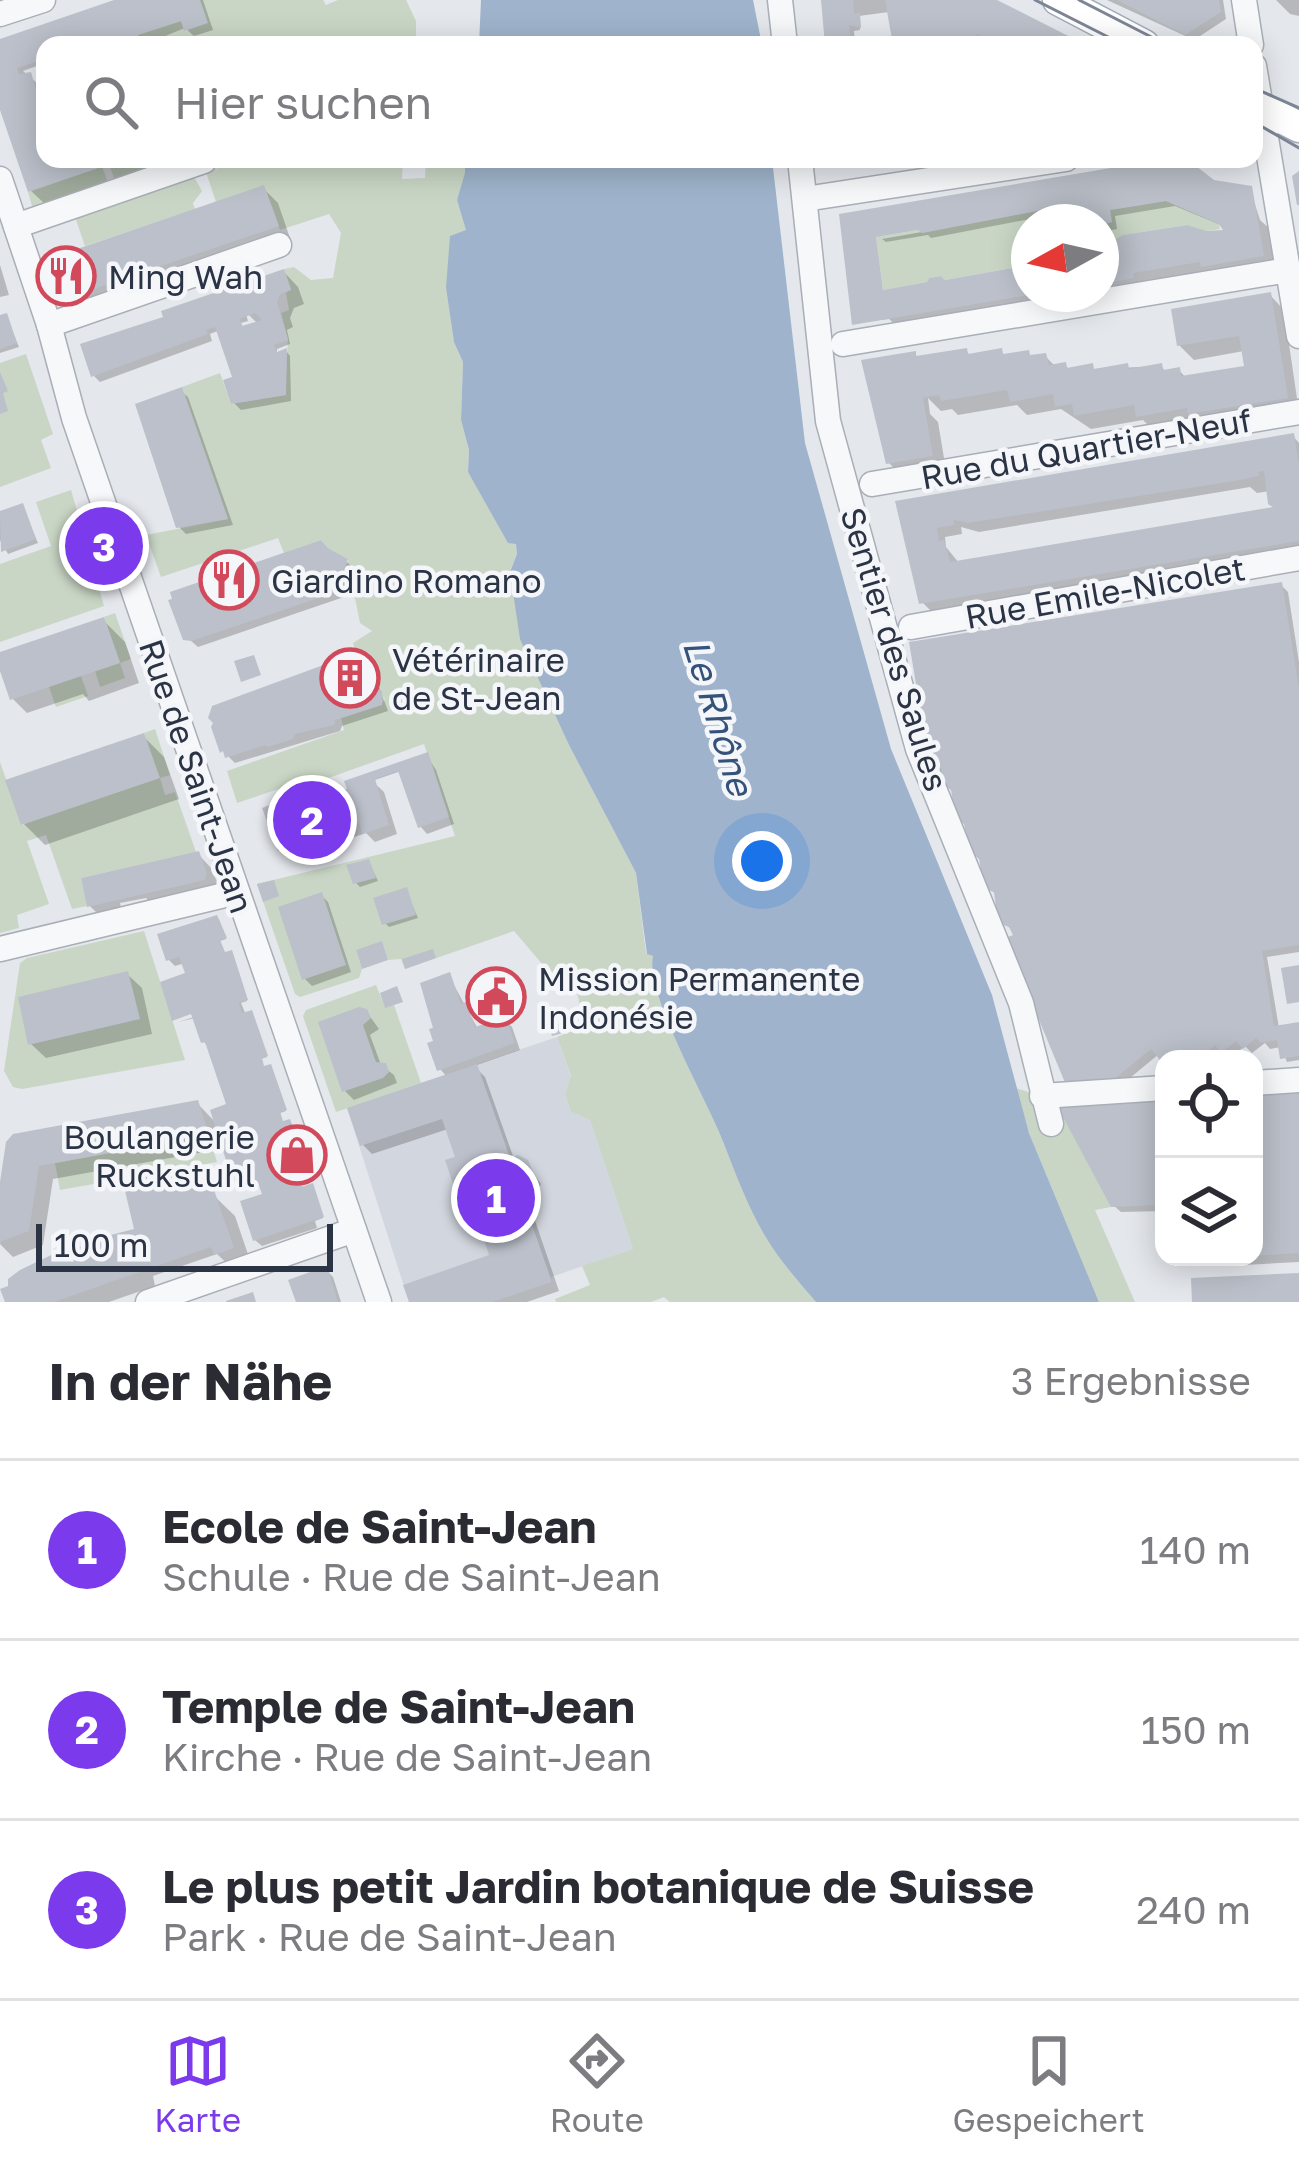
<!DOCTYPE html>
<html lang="de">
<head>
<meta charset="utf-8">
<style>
  body { margin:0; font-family:"Golos Text",sans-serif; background:#f7f7f7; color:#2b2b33 }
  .controls { position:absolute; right:36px; bottom:36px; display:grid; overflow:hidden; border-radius:24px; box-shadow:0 6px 30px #0003 }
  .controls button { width:108px; height:108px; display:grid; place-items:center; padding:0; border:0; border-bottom:3px solid #e1e1e2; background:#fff; color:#2b2b33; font:60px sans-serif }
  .compass { position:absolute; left:1011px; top:204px; width:108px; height:108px; border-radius:50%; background:#fff; box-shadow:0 6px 30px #0003; rotate:262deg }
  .scale { position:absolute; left:36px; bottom:30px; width:297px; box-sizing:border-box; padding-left:12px; border:6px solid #2b3445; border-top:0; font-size:33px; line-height:42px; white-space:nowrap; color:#2b3445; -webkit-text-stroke:9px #f4f6f9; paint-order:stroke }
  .you { position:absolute; left:762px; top:861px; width:42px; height:42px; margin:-30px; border:9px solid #fff; border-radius:50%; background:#1a73e8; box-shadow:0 0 0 18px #1a73e833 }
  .badge { display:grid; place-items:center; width:78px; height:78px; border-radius:50%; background:#7c3aed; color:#fff; font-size:39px; font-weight:700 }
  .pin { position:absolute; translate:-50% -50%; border:6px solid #fff; box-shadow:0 3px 12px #0006 }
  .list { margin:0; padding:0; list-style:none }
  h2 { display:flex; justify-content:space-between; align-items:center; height:156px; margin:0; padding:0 48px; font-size:51px }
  h2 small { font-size:39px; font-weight:400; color:#7c7c81 }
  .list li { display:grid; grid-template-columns:78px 1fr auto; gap:36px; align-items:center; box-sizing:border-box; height:180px; padding:0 48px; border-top:3px solid #e1e1e2 }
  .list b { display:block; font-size:45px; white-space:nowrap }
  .list p { margin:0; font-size:39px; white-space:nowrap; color:#7c7c81 }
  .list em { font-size:39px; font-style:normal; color:#7c7c81 }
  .icon { flex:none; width:66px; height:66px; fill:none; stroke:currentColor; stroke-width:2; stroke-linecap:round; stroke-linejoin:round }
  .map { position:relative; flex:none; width:1299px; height:1302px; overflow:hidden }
  .search { position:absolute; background:#fff; box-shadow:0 6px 30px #0003; left:36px; right:36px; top:36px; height:132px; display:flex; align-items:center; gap:30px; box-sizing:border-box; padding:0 42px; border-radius:24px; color:#7c7c81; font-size:45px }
  .sheet { height:696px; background:#fff }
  nav { display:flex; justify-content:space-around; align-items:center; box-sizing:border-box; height:168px; border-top:3px solid #e1e1e2; background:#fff; font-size:33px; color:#7c7c81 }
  nav a { display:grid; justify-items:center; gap:6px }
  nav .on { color:#7c3aed }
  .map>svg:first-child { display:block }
</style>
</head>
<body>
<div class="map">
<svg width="1299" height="1302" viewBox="0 0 1299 1302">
  <rect width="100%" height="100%" fill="#e4e7ec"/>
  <!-- built -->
  <path fill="#d2d6de" d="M557 1037 571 1077 565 1094 571 1112 590 1120 633 1249 551 1277 552 1282 493 1302H409L347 1108Z"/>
  <!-- green -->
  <g fill="#c9d6c5">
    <path d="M200 0H323L326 5 338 0H406L416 21V45H124L138 40V35L181 21 185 31 207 23Z"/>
    <path d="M124 159H159L153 168 115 181 109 164Z"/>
    <path d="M245 159H403L402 179 425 178 426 159H465L466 173 457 200 467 230 460 234 446 288 454 341 463 362 461 420 469 450 468 472 516 543 517 554 510 572 570 747 636 873 646 953 653 956C644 993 709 1103 724 1144 736 1174 748 1207 765 1236 779 1260 798 1281 816 1302H670L664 1297 651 1302H556L555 1299 590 1285 582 1266 633 1249 590 1120 571 1112 565 1094 571 1076 557 1037 584 1026 578 996 568 983 560 985 514 931 405 969 401 959 388 960 382 942 356 950 362 969 359 978 300 997 295 994 257 884 455 836 424 744 320 781 317 776 237 803 227 771 344 730 341 718 381 705 385 699 376 688 366 658 357 657 353 643 372 631 360 623 354 593 341 596C335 579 347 574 348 559L328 548 321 540 284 553 278 538 161 577 146 535 228 519 182 387 220 373 231 404 285 395 288 339 281 313 289 310 286 293 291 289 284 269 294 267 311 280 333 278 341 233 329 214 280 230 264 186 216 202 206 172Z"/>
    <path d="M102 166 108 183 33 209 28 192Z"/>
    <path d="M194 177 202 191 193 203 195 209 85 246 75 217Z"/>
    <path d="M1166 201 1219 224 1220 229 1207 231 1186 225 1124 235 1116 239 1117 248 1101 250V225L1112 222 1110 210Z"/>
    <path d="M1073 204 1077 222H1029V265L945 280 941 276 929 278 927 282 883 290 876 237 918 230 922 233Z"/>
    <path d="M26 354 53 434 41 440 51 468 0 487V363Z"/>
    <path d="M71 490 104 606 0 642V564L51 546 36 502Z"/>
    <path d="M115 613 131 659 120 663 125 678 100 687 95 671 120 662 104 617Z"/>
    <path d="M81 676 88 696 56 707 49 687Z"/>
    <path d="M155 729 170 775 160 778 165 795 175 792 196 852 81 878 87 906 72 909 46 835 27 841 49 904 17 915 19 928 0 933V762L22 825 159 778 144 733Z"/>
    <path d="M144 931 185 1060 22 1089 13 1087 4 1071 20 963 27 958Z"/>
    <path d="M376 985 385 1007 394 1005 421 1083 336 1112 303 1016 306 1010Z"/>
    <path d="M1015 1088 1042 1096 1059 1094 1111 1207 1095 1210 1135 1302H1099L1029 1133Z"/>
    <path d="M209 1135 217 1162 60 1190 55 1163Z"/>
  </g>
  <!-- water -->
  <g fill="#9fb4cc">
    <path d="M481 0H753L762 45H479Z"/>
    <path d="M465 159H772L805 443 891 749 992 995 1029 1133 1099 1302H816C798 1281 779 1260 765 1236 748 1207 736 1175 724 1144 709 1103 644 993 653 956L647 954 636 873 570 747 520 639 510 572 517 554 516 544 508 543 468 472 469 450 461 420 463 362 454 342 446 288 450 236 466 230 457 200 465 173Z"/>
  </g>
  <!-- shadow -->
  <g fill="#0003" fill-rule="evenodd">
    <path d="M120 0H203L213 30 194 36 185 28 143 45H45V63L23 71 45 90V159H177L45 204 30 190 0 101V42Z"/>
    <path d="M826 0H991L1079 45H894L889 12 859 16 860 30 854 31 855 45H828Z"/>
    <path d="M1107 0H1223L1226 19 1194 40Z"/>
    <path d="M1276 0H1299V16L1290 14Z"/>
    <path d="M919 159H982L926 168Z"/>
    <path d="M1166 159H1182L1213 182 1250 189 1260 220 1271 230 1277 270 903 332 889 319 855 323 842 216ZM1175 206 1223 226 1225 237 1101 254V294H1029V269L882 293 874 230 880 237V233L932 224 933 230 882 239 886 242 928 235 931 238 1077 210 1101 222V232L1117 229 1115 216Z"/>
    <path d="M264 189 278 203 291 241 158 286 74 304 67 297Z"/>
    <path d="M0 265 9 295 0 297Z"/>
    <path d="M284 272 298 287 304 304 294 308 290 318 293 327 287 330 290 344 277 349V355L287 352 290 356 291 401 241 410 234 403 235 379 220 330 210 334 212 341 100 382 94 376 167 319ZM245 311 258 324 244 329 241 323 248 321Z"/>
    <path d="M1270 295 1284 310 1299 412 1153 430 1143 420 1091 429 1061 409 1027 415 1017 405 958 415 952 409 941 411 928 398 930 414 938 422 946 470 903 477 889 463 915 354 920 359 966 351 971 356 1028 353 1033 358 1045 356 1056 367 1065 365 1070 370 1161 366 1166 372 1179 370 1186 378 1247 368 1244 351 1194 360 1179 345Z"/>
    <path d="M6 316 19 347 0 353V318Z"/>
    <path d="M181 391 188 397 233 525 186 534 179 527Z"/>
    <path d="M1293 436 1299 443V557L937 617 922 602 898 503ZM1250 487 1257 493 1270 491 1278 509 959 563 946 547 945 537 962 534 961 527 979 532Z"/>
    <path d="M22 506 38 543 8 554 0 540V514Z"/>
    <path d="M347 562 353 568 344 588V597L198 647 183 634Z"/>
    <path d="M1281 585 1288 592 1299 662V952L1267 957 1279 1028 1299 1025V1060L1287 1062 1281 1047 1270 1049 1265 1043 1252 1053 1245 1046 1230 1058 1223 1050 1213 1059 1203 1055 1198 1059 1164 1060 1159 1054 1119 1087 1014 931 1001 921 997 895 986 886 980 860 972 852 965 825 958 818 952 791 944 783 937 756 929 748Z"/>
    <path d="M104 621 125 642 139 683 89 701 83 694 27 713 13 699 0 656Z"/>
    <path d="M365 661 372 668 388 711 342 726 340 731 235 763 223 751Z"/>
    <path d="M143 736 164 757 179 799 45 845 24 824Z"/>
    <path d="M427 756 436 770 454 824 427 834 421 827 401 771 372 781 384 792 397 834 375 842 366 833 310 852 292 834 296 845 281 850 290 829 351 791 348 783Z"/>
    <path d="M198 854 212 869 220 890 156 908 146 898 120 903 123 916 104 920 90 906Z"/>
    <path d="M369 862 378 881 360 887 356 883Z"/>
    <path d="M406 891 418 918 389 927 385 923Z"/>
    <path d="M321 895 328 902 351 972 312 986 305 979Z"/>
    <path d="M219 919 226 939 220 941 224 955 232 954 247 1001 241 1003 246 1015H252L267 1057 261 1059 264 1069H271L286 1111 280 1113 283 1124 288 1123 306 1175 299 1178 303 1190 313 1188 323 1218 315 1221 317 1228 262 1246 255 1240 263 1190 254 1175 236 1180 226 1148 53 1179 43 1245 13 1257 0 1244 9 1143 197 1103 218 1125 234 1116 211 1049 204 1042 195 1018 178 1022 194 1017 189 975 185 963 175 966 168 959Z"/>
    <path d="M127 974 142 988 152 1034 46 1058 31 1044Z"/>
    <path d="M449 976 478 1029 505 1020 512 1027 520 1050 474 1066 485 1077 514 1159 526 1162 541 1184 537 1191 526 1194 559 1291 527 1302H413L493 1257 483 1228 478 1230 469 1220 459 1159 448 1129 372 1154 363 1145 447 1077 440 1069 437 1043Z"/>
    <path d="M366 1011 379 1029 370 1035 381 1065 394 1075 397 1083 354 1100 345 1091Z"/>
    <path d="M1299 1094V1262L1245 1265 1236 1257H1254V1175L1263 1174 1261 1144H1254V1096Z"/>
    <path d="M1164 1100V1211L1121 1212 1113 1205Z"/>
    <path d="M184 1171 196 1192 207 1189 235 1216 253 1269 238 1274 217 1254 153 1276 155 1286 109 1302H8L70 1253 137 1231 146 1177Z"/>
    <path d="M326 1270 333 1277 341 1302H299Z"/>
  </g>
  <!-- building -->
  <g fill="#bbc0ca" fill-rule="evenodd">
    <path d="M114 0H200L208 23 184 31 181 21 138 35 139 40 124 45H45V59L17 68 19 74 31 72 41 107H45V159L122 160 28 192 0 110V39Z"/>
    <path d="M821 0H853L854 14 860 13 861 28 849 25 851 45H825Z"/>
    <path d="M885 0H997L1086 45H999L977 34 971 45H893Z"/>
    <path d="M1117 0H1219L1221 12 1185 35Z"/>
    <path d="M1164 159H1187L1214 180 1252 186 1264 256 1201 267 1200 262 1133 273 1134 278 1101 284V250L1117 248 1116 239 1123 235 1187 225 1207 231 1223 230 1219 224 1166 201 1110 210 1112 222 1101 225 1077 222 1073 204 922 233 918 230 876 237 883 290 927 282 929 278 941 276 945 280 1029 265V295L852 325 839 214Z"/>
    <path d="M1299 171V205H1297L1292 176Z"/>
    <path d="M264 185 279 226 64 299 51 258Z"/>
    <path d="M284 269 291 290 280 294 277 302 288 340 274 345 277 352 287 348 286 395 231 404 223 380 232 377 215 327 206 330 208 334 91 377 80 344 163 317 161 311ZM255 313 262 320 242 326 240 319Z"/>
    <path d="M1271 292 1288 398 1188 414 1187 408 1136 417 1134 405 1074 416 1072 404 1055 407 1053 394 1010 402 1007 390 941 401 939 395 923 398 933 456 886 464 861 360 916 351V356L967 348 968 354 1002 348 1003 354 1029 350 1030 355 1046 353 1049 365 1066 362 1067 368 1093 363 1094 369 1128 363 1129 369 1162 363 1163 370 1180 367 1181 376 1244 366 1239 336 1177 346 1171 309Z"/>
    <path d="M7 313 17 343 0 349V315Z"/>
    <path d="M0 372 8 391 3 393 8 411 0 414Z"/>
    <path d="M182 387 228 519 176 528 135 404Z"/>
    <path d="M1294 433 1299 464V541L919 604 895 501ZM1264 471 1268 504 1273 507 950 562 944 540 939 541 937 528 954 525V520L968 523 1240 480 1259 476 1258 472Z"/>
    <path d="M23 503 36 539 1 552 0 511Z"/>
    <path d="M321 540 328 548 348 559 338 580 339 591 192 641 183 640 168 600 172 599 170 592Z"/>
    <path d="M1282 582 1299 689V945L1262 951 1274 1026 1299 1022V1056L1280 1059 1277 1040 1261 1043 1256 1038 1243 1049 1236 1041 1221 1053 1215 1045 1202 1057 1196 1049 1183 1059 1175 1052 1164 1059V1065L1151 1049 1112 1081 1066 1085 1005 938 1013 935 1009 927 998 923 994 892 983 888 979 857 969 854 964 823 955 819 951 789 941 785 936 754 927 750 909 642Z"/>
    <path d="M104 617 120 663 10 700 0 671V652Z"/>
    <path d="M356 653 361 659 366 658 376 688 382 691V705L335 720 334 725 295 734 293 739 268 747 265 745 225 758 223 751 220 753 211 727 213 723 208 718 212 706Z"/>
    <path d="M254 655 261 675 241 682 234 661Z"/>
    <path d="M144 733 160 778 21 825 5 780Z"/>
    <path d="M428 752 449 817 418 828 398 771 375 779 389 825 363 834 359 823 278 851 262 808 280 801 284 811 347 789 344 781Z"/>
    <path d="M199 851 207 874 205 880 87 907 81 878Z"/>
    <path d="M369 859 376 878 353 884 346 865Z"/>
    <path d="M274 880 279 896 263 902 257 884Z"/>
    <path d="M407 887 416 915 382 925 373 898Z"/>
    <path d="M322 892 346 965 302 980 278 907Z"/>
    <path d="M217 915 227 938 220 940 225 952 232 950 248 1000 239 1003 242 1013 252 1010 268 1056 262 1058 264 1066 271 1064 287 1110 280 1112 283 1121 290 1119 309 1173 298 1177 301 1187 313 1183 324 1217 253 1241 240 1201 262 1194 258 1183 254 1184 251 1176 233 1182 210 1110 226 1104 205 1042 201 1043 191 1014 172 1021 160 982 185 973 179 957 166 961 157 934Z"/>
    <path d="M382 941 388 960 362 969 356 950Z"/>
    <path d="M433 949 436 958 405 969 402 959Z"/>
    <path d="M1299 965V1002L1287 1004 1281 968Z"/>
    <path d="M128 971 140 1019 28 1045 18 997Z"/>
    <path d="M450 972 461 1004 466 1002 475 1027 506 1017 515 1043 437 1071 427 1043 433 1041 429 1029 433 1028 420 983Z"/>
    <path d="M397 986 403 1002 385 1008 380 993Z"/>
    <path d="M359 1007 367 1009 371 1018 363 1025 376 1062 386 1063 389 1072 383 1078 342 1092 318 1022Z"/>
    <path d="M566 1021 573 1030 552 1036 549 1027Z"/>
    <path d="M477 1064 510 1158 518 1155 528 1160 533 1172 528 1182 518 1185 552 1282 493 1302H409L403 1285 489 1255 477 1218 466 1222 445 1160 455 1157 442 1119 360 1146 347 1108Z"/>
    <path d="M1299 1091V1253L1254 1256V1172L1259 1171 1258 1138H1254V1093Z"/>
    <path d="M1164 1097V1205L1111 1207 1055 1102Z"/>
    <path d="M198 1100 209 1135 39 1166 29 1231 0 1242V1182L6 1142 13 1134Z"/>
    <path d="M145 1166 147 1174 185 1168 193 1190 213 1187 234 1248 214 1255 211 1247 54 1302H5L0 1289 8 1286V1279L20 1270 68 1247 69 1251 88 1244 87 1241 134 1229 122 1178 130 1177 128 1169Z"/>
    <path d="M327 1266 338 1302H296L288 1280Z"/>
    <path d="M1299 1273V1302H1192L1191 1278Z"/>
    <path d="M253 1292 256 1302H226V1301Z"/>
  </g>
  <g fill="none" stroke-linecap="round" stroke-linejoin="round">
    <!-- minor casing -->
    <g stroke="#a9aeb7" stroke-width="27">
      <g id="minor">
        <path d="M780 0 785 45"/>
        <path d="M1244 0 1251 45"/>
        <path d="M0 14 43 0"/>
        <path d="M1254 66 1299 336"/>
        <path d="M800 159 828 421 918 749 1021 1003 1051 1124"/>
        <path d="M0 179 49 325 74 418 379 1302"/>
        <path d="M805 199 1066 159"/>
        <path d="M16 226 204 161"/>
        <path d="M49 325 279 245"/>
        <path d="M843 344 1288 270"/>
        <path d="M872 484 1299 412"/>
        <path d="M911 627 1299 558"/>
        <path d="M0 949 237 892"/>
        <path d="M1254 1083 1299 1080"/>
        <path d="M1042 1096 1164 1088"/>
        <path d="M148 1302 354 1230"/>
      </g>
    </g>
    <!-- major casing -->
    <g stroke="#a3abb8" stroke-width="33">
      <g id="major">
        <path d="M1058 0 1144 45"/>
        <path d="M1254 104 1299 127"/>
      </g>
    </g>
    <!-- minor -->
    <use href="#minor" stroke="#f7f8fa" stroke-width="24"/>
    <!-- major -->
    <use href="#major" stroke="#fff" stroke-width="30"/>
    <!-- tram -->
    <g stroke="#7d8696" stroke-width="3">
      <path d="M1035 0 1124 45"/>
      <path d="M1079 0 1167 45"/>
      <path d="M1254 88 1299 108"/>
      <path d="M1254 122 1299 148"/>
    </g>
  </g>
  <!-- icons -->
  <defs>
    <g id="restaurant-ring" transform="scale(3)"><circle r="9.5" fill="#f4f6f9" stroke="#d1495b" stroke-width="1.5"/><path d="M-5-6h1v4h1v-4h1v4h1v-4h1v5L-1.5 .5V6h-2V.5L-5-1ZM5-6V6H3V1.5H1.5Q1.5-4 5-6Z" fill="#d1495b"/></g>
    <g id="building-ring" transform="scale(3)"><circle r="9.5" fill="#f4f6f9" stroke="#d1495b" stroke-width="1.5"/><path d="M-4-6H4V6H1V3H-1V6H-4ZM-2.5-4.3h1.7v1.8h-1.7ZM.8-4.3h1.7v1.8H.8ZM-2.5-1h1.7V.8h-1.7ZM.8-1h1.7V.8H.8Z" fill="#d1495b"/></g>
    <g id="civic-ring" transform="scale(3)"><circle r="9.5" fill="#f4f6f9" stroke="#d1495b" stroke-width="1.5"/><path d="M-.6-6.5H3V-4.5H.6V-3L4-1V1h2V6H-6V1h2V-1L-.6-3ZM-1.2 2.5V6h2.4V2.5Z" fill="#d1495b"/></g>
    <g id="shop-ring" transform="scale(3)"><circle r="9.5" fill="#f4f6f9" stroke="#d1495b" stroke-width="1.5"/><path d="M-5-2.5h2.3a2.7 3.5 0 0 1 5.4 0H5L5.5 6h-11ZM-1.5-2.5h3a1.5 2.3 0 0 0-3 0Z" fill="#d1495b"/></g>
  </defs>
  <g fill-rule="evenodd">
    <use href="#restaurant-ring" x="66" y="276"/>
    <use href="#restaurant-ring" x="229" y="580"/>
    <use href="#building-ring" x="350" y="678"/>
    <use href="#civic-ring" x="496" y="997"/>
    <use href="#shop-ring" x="297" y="1155"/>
  </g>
  <g text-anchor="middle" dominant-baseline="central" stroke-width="9" stroke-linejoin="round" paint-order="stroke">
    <!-- poi labels -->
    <g font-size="33" fill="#2b3445" stroke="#f4f6f9" text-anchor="start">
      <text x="108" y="276">Ming Wah</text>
      <text x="271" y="580">Giardino Romano</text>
      <text x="392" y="659">Vétérinaire<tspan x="392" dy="38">de St-Jean</tspan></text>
      <text x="538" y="978">Mission Permanente<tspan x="538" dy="38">Indonésie</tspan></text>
      <text x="255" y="1136" text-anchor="end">Boulangerie<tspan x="255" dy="38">Ruckstuhl</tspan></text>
    </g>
    <!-- street labels -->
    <g font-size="33" fill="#2b3445" stroke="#f4f6f9">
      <text transform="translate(1086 448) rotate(-10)">Rue du Quartier-Neuf</text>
      <text transform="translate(1105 592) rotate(-10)">Rue Emile-Nicolet</text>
      <text transform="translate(895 649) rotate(73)">Sentier des Saules</text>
      <text transform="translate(197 776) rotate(71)">Rue de Saint-Jean</text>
    </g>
    <!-- water labels -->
    <g font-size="36" font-style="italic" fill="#34527a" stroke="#f4f6f9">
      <text transform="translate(719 717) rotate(73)">Le Rhône</text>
    </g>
  </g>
</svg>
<div class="controls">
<button><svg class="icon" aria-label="locate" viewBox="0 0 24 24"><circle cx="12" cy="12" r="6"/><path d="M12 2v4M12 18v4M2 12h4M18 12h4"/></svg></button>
<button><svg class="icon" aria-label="layers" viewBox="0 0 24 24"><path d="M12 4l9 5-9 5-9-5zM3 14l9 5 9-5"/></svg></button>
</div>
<svg class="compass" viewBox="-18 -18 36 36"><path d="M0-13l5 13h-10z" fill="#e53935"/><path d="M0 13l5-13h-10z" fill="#7c7c81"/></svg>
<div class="scale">100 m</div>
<div class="you"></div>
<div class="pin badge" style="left:496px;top:1198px">1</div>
<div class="pin badge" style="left:312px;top:820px">2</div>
<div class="pin badge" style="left:104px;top:546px">3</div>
<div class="search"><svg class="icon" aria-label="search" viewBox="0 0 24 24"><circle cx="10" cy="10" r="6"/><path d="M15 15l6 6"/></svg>Hier suchen</div>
</div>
<section class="sheet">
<h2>In der Nähe<small>3 Ergebnisse</small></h2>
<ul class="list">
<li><span class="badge">1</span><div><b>Ecole de Saint-Jean</b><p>Schule · Rue de Saint-Jean</p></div><em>140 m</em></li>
<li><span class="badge">2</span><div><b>Temple de Saint-Jean</b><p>Kirche · Rue de Saint-Jean</p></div><em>150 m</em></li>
<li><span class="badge">3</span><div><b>Le plus petit Jardin botanique de Suisse</b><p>Park · Rue de Saint-Jean</p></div><em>240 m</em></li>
</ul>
</section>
<nav>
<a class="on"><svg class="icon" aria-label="map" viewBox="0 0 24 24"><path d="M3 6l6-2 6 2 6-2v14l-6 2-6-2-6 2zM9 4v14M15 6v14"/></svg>Karte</a>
<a><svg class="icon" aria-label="directions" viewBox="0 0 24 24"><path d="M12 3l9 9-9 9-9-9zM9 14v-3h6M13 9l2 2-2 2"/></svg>Route</a>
<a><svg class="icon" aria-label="saved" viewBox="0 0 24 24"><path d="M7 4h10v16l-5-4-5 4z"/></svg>Gespeichert</a>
</nav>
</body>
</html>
